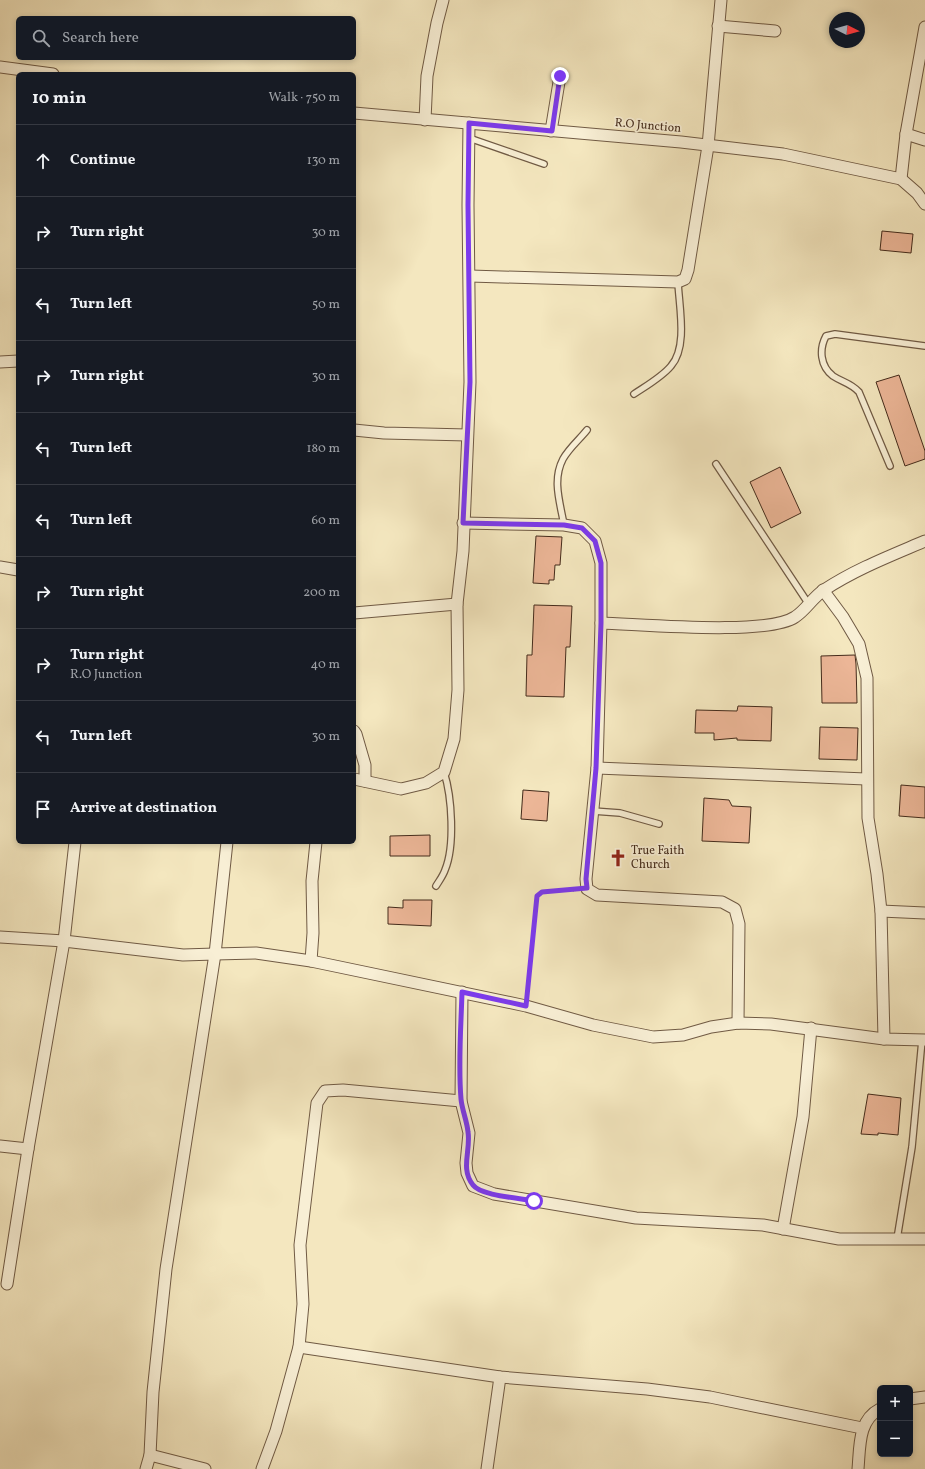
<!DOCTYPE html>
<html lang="en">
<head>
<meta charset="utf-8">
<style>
  body { margin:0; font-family:Vollkorn,serif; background:#242831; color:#f1f3f6 }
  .controls { position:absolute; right:12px; bottom:12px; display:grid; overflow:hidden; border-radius:6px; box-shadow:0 2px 6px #0003 }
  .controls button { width:36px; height:36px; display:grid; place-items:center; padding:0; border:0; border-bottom:1px solid #363941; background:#171b24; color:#f1f3f6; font:20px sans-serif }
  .compass { position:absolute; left:829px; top:12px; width:36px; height:36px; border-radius:50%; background:#171b24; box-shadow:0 2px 6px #0003; rotate:96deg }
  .stop { position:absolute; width:12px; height:12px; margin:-9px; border:3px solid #7c3aed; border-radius:50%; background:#fff }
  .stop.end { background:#7c3aed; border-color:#fff; box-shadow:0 1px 4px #0008 }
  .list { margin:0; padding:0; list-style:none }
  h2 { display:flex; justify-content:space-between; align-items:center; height:52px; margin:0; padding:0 16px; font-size:17px }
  h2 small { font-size:13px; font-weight:400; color:#9ea1a6 }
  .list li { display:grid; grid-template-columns:26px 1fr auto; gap:12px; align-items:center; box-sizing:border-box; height:72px; padding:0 16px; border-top:1px solid #363941 }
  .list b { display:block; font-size:15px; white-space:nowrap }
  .list p { margin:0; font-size:13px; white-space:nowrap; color:#9ea1a6 }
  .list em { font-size:13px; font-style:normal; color:#9ea1a6 }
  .icon { flex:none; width:22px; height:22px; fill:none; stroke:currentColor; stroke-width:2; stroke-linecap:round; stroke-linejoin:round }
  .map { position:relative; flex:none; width:925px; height:1469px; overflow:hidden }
  .search { position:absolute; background:#171b24; box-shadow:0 2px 6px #0003; left:16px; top:16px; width:340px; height:44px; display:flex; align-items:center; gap:10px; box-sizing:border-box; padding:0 14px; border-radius:6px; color:#9ea1a6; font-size:15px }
  .panel { position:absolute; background:#171b24; box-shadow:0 2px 6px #0003; left:16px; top:72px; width:340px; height:772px; border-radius:6px }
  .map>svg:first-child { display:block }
</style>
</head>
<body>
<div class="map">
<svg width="925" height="1469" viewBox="0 0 925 1469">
  <rect width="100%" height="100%" fill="#f4e7bf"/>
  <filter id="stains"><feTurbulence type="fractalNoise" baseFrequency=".005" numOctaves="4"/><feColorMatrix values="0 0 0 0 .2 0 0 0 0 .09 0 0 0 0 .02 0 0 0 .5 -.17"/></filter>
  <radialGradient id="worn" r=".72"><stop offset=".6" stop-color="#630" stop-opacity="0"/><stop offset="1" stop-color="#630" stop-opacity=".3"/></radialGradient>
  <!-- building -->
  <g fill="#ecb697" stroke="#442b1b">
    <path d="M882 231 913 234 911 253 880 250Z"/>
    <path d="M899 375 925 451V459L905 466 876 382Z"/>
    <path d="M780 467 801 513 771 528 750 482Z"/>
    <path d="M536 536 562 537 560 565H555L554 580H549V584L533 583Z"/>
    <path d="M534 605 572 606 570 647H566L564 697 526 696 527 655H532Z"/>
    <path d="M855 655 856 664 857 703H822L821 656Z"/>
    <path d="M738 706 772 707 771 741 737 740V738L714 740V733H695L696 710 737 711Z"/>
    <path d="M820 727 858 728 857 760 819 759Z"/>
    <path d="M901 785 925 787V818L899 816Z"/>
    <path d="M523 790 549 792 547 821 521 819Z"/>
    <path d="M704 798 729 800 732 806 751 807 749 843 702 841Z"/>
    <path d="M430 835V856H390V836Z"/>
    <path d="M403 900H432L431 926 388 924V907L403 908Z"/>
    <path d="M868 1094 901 1098 898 1135 878 1133V1135L861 1134Z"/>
  </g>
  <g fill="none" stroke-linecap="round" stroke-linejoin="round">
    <!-- service casing -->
    <g stroke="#705a44" stroke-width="8">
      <g id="service">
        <path d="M469 138 544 164"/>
        <path d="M634 394C646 386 662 377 671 366 688 347 679 306 678 282"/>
        <path d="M716 464 808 603"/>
        <path d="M890 466 859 392C851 383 842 382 833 376 820 366 819 349 826 336L835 334 925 346"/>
        <path d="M564 525C560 502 552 480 563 459 569 448 580 439 587 430"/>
        <path d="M593 811 620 813 659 824"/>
        <path d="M436 886C439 881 443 876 445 870 455 846 452 797 444 772"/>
        <path d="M897 1239 912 1147 922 1040"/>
      </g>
    </g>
    <!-- minor casing -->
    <g stroke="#705a44" stroke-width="13">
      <g id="minor">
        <path d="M718 26 775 31"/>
        <path d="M0 67 53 74"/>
        <path d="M354 113 681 142 783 154 901 179 917 193 925 204"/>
        <path d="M425 120 427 76 437 23 443 0"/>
        <path d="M551 131 560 76"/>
        <path d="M906 134 925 140"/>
        <path d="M901 179 906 134 925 27"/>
        <path d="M470 276 678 282 685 279 688 270 708 146 721 0"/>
        <path d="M0 362 18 361"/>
        <path d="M354 430 384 433 467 435"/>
        <path d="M463 523 564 525 582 528 595 541 601 563V623L597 768 586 879 587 889 597 895 722 902 735 909 739 924 738 1023"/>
        <path d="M0 567 18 570"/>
        <path d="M823 590 843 617 859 644 867 678 868 818 877 874 881 911 884 1039"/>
        <path d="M354 613 457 604"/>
        <path d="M601 623C640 624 767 636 795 617 806 610 813 597 824 590 856 569 890 556 925 541"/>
        <path d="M354 731 356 734 365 765V781"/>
        <path d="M597 768 866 779"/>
        <path d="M354 779 401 789 426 783 444 772 454 739 458 690 457 604 463 551 470 382 468 205 469 123"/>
        <path d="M227 842 215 954 256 953 311 961 526 1006 593 1025 653 1037 683 1035 711 1027 738 1023 771 1024 884 1039 925 1040"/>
        <path d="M881 911 925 913"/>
        <path d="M0 937 64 941 183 955 215 954 166 1269 153 1392 150 1455 146 1469"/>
        <path d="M311 961 313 933 312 881 316 842"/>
        <path d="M462 992 461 1101 469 1133 466 1163 467 1173 473 1186 494 1194 636 1218 763 1225 839 1239H925"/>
        <path d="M0 1146 28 1149"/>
        <path d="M783 1229 803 1117 811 1028"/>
        <path d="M7 1284 28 1149 64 941 75 842"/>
        <path d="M299 1347 500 1377 647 1389 710 1397 862 1428"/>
        <path d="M910 1399 925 1397"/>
        <path d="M150 1455 205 1469"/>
        <path d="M262 1469 276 1431 299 1347 303 1304 300 1245 317 1103 325 1091 343 1090 461 1101"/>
        <path d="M487 1469 500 1377"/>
        <path d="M858 1469C860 1447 858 1420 880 1409"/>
      </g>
    </g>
    <!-- path -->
    <path stroke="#442b1b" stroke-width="2.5" stroke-dasharray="1 2" stroke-linecap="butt" d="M527 996 537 896 541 892 576 890"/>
    <!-- service -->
    <use href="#service" stroke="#f8efd5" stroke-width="5.5"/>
    <!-- minor -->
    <use href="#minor" stroke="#f8efd5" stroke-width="11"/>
  </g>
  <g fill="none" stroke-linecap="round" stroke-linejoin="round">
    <!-- route -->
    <path stroke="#7c3aed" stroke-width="5" d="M534 1201C520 1198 481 1196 473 1185 460 1169 471 1150 468 1132 467 1121 462 1110 461 1099 458 1064 461 1028 462 992L526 1006 537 896 542 892 587 888 586 879 596 768 601 623V563L595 541 582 528 564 525 463 523 470 382 468 205 469 123 552 131 560 76"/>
  </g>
  <!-- icons -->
  <defs>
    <g id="church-bare" transform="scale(1.38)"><path d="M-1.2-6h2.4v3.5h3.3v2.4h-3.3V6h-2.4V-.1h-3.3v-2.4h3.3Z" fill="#8f2418" stroke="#f8efd5" stroke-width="2.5" paint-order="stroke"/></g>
  </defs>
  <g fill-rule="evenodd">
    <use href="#church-bare" x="618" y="858"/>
  </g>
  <g text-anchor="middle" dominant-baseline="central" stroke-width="3.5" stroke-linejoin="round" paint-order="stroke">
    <!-- street labels -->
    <g font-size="12" fill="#442b1b" stroke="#f8efd5">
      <text transform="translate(648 126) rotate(5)">R.O Junction</text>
    </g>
    <!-- poi labels -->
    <g font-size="12" fill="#442b1b" stroke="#f8efd5" text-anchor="start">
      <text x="631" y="851">True Faith<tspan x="631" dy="14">Church</tspan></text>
    </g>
  </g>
  <rect width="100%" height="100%" filter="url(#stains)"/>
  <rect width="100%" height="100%" fill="url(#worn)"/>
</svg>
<div class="controls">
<button>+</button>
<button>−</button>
</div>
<svg class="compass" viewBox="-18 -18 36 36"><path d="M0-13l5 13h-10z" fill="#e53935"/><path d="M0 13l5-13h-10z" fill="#9ea1a6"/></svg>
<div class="stop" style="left:534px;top:1201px"></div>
<div class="stop end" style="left:560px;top:76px"></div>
<div class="search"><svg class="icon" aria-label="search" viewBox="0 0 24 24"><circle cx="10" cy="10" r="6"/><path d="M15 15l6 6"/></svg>Search here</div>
<section class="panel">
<h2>10 min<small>Walk · 750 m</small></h2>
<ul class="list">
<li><svg class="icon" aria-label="ahead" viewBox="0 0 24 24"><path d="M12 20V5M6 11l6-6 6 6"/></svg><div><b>Continue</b></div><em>130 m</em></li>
<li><svg class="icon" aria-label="right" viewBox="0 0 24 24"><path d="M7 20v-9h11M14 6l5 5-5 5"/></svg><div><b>Turn right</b></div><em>30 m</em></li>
<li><svg class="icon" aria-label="left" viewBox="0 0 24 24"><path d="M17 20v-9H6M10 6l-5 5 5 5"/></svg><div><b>Turn left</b></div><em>50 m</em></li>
<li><svg class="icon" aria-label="right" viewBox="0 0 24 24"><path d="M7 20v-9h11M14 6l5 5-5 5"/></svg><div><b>Turn right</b></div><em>30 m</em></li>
<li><svg class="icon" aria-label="left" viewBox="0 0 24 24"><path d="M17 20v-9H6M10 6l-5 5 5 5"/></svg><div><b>Turn left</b></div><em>180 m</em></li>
<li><svg class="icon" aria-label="left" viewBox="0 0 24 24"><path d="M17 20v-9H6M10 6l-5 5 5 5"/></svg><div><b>Turn left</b></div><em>60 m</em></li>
<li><svg class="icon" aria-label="right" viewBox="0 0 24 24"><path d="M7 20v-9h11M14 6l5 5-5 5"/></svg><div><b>Turn right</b></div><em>200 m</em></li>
<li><svg class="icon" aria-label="right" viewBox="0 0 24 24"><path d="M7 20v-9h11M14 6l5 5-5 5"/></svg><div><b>Turn right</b><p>R.O Junction</p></div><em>40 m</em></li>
<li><svg class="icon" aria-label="left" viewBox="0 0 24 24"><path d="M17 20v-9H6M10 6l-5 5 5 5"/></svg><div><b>Turn left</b></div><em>30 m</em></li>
<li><svg class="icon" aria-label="arrive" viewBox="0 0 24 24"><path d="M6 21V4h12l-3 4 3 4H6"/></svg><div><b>Arrive at destination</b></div></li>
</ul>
</section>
</div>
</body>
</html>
